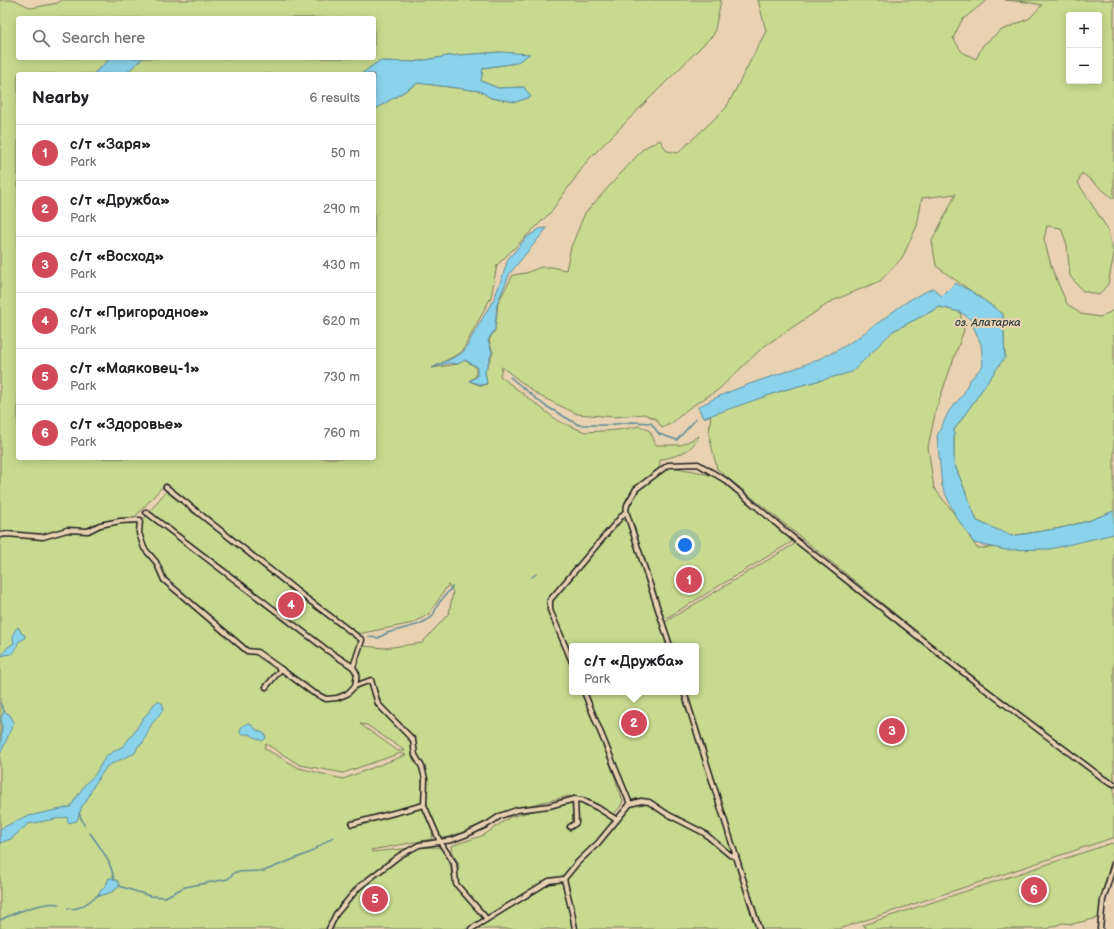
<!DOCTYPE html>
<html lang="en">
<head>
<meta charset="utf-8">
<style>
  body { margin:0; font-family:"Balsamiq Sans",sans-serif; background:#f6f6f6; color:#202124 }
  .controls { position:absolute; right:12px; top:12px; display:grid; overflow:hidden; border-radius:4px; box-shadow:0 2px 10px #0003 }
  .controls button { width:36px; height:36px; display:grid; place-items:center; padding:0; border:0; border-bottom:1px solid #e0e0e0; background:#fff; color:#202124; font:20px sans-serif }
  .you { position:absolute; left:685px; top:545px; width:14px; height:14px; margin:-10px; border:3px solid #fff; border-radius:50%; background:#1a73e8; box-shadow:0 0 0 6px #1a73e833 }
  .badge { display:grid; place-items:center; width:26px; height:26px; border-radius:50%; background:#d1495b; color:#fff; font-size:13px; font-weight:700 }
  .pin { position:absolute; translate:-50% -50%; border:2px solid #fff; box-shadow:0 1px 4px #0006 }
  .popup { position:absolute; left:569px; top:643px; width:130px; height:52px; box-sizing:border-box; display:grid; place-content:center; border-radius:4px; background:#fff; filter:drop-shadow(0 1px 3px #0005); font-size:13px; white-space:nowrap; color:#757577 }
  .popup b { font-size:15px; color:#202124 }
  .popup::after { content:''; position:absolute; left:50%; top:100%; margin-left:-8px; border:8px solid transparent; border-top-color:#fff }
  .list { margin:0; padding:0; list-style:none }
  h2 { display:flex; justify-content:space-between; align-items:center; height:52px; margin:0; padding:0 16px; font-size:17px }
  h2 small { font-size:13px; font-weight:400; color:#757577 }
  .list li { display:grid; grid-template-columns:26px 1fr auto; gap:12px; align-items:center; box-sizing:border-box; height:56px; padding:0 16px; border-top:1px solid #e0e0e0 }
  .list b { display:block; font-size:15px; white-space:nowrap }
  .list p { margin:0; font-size:13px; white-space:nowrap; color:#757577 }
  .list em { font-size:13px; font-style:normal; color:#757577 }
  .icon { flex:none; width:22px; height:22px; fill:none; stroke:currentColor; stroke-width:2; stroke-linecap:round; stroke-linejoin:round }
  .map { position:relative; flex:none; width:1114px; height:929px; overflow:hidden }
  .search { position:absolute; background:#fff; box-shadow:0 2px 10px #0003; left:16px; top:16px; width:360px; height:44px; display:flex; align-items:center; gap:10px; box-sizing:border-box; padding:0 14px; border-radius:4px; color:#757577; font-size:15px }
  .panel { position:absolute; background:#fff; box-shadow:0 2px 10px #0003; left:16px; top:72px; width:360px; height:388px; border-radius:4px }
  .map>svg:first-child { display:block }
</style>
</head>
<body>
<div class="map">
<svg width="1114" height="929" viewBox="0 0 1114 929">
  <rect width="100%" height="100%" fill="#e8d2b1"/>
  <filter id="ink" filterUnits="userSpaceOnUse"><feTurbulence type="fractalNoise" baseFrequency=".025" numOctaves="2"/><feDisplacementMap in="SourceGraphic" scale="8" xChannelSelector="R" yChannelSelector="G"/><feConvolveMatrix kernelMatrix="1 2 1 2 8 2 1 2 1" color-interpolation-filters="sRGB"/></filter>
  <g filter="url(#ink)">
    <!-- green -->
    <g fill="#c8da8f" stroke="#727b56" fill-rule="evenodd">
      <path d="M0 0H15L31 8 58 3 61 0H721L714 34 588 160 550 213 497 265 491 297 462 352 432 368 458 364 464 360 476 367V376L469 381 482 386 487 384 485 371 493 353 489 340 495 330 498 302 513 275 526 273 541 267H551L566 270 571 247 585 213 644 148 660 140 667 151 678 153 726 108 766 31 758 0H987L962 20 953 38 962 52 976 59 983 45 1000 31 1030 18 1042 5 1026 2 1005 0H1114V199L1082 173 1078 183 1107 228 1114 254 1108 284 1099 295 1083 291 1070 276 1067 245 1061 228 1047 226 1044 239 1052 269 1067 304 1081 314 1100 317 1114 310V511L1091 520 1061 528 1011 536 977 521 954 463V430L1005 356 1003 314 936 266 932 241 956 194 922 198 917 226 902 258 880 281 832 301 763 347 718 390 689 408 672 423 662 428 656 419 644 414 615 417 577 414 538 395 502 367 500 376 558 421 585 432 619 430 640 426 650 431 656 445H681L699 436C690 454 677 455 660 460V468L635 488 625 501 624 511 613 523 621 519 628 521 667 646H572V658L551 610 552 600 568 583 567 577 548 599V610L570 664 572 665V692H682L757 929H332C342 900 368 883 391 866L388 861 357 885 335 911 328 929H0ZM1069 15H1099V81H1069ZM165 17 166 18H374V58H143L125 74H361L379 61 414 62 448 56 501 52 516 63 483 68 481 81 498 88 524 87 530 97 516 102 491 98 480 91 418 83 374 110V458H18V74H93L111 58H18V18H159ZM168 485 201 513 194 514 166 491 142 521 135 517 161 488ZM448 585 453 592 449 613 422 643 384 648 363 646 358 634 413 623 429 614ZM360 724 367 725 405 751H398ZM266 744 300 765 343 773 401 753 406 755 343 779 299 768 264 748ZM612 757 632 805 617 823 610 818 621 806 623 801 608 758ZM569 796 572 798 537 810 510 817 484 835 451 846 452 853 458 862 459 868 453 880C450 869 451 856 441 848 436 845 381 851 372 852L371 850 432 839 433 818 440 838 449 837 478 826 505 811Z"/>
      <path d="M940 307 960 312 964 330 936 409 928 447 934 488 953 512 977 548 1024 547 1114 532V838H1112L839 929H761L687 692H696V646H672L665 622 796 543 961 675 969 674 717 469 709 435 711 412 851 370 893 331Z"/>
      <path d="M670 467 694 471 717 477 793 541 663 620 627 509 638 491 655 477Z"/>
      <path d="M1112 843 1114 844V849L1101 899 1098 918 1072 924 1062 923 1047 929H867L863 925Z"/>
    </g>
    <!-- water -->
    <g fill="#8ad3eb" stroke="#5e8a98">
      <path d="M501 52 530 54 516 63 483 68 481 81 498 88 524 87 531 97 516 102 491 98 480 91 418 83 374 110V74H361L379 61 414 62 448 56Z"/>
      <path d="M111 58H143L125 74H93Z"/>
      <path d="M547 228 510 273 497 304 495 329 488 340 492 352 485 372 487 383 483 385 469 381 477 377V367L465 360 458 364 449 363 432 368 459 355 465 350 475 331 494 299 503 275 508 259 526 238 539 229Z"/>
      <path d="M955 283 971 291 1003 314 1005 357 954 430V463L977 521 1012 536 1061 528 1088 521 1114 511V534L1050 549 1006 550 974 543 955 515 942 486 937 436 949 411 963 395 969 381 983 366 981 344 970 319 960 312 940 307 893 331 852 372 784 390 703 418 698 407C741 382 791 374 836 351 862 337 884 317 908 301 916 296 925 292 933 288L942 296Z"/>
      <path d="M18 627 22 634 25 635 24 639 18 642C15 656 12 653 1 656L8 647 14 643C12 638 13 631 18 627Z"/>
      <path d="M158 701 163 704V710L151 725 143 743 138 746 135 753 107 766 94 785 86 802 82 806 77 821 68 823 67 817 28 824 11 839 0 843V829L24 817 70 807 86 783 94 776 106 756 123 746 133 734 143 718 149 712 154 704Z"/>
      <path d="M4 711 10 715 14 722 0 755 2 726 1 718Z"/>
      <path d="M249 723 257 730 265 734 266 738 262 741 249 734H242L240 732C240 727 244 724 249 723Z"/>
      <path d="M109 878H112L118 881 120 886 112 892 100 896 98 894 106 885Z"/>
    </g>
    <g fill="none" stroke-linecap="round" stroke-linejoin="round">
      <!-- stream -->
      <g stroke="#5e8a98" stroke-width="1.5">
        <path d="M510 377 544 405 579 425H607L633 422 651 423 659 434 677 440 696 419"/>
        <path d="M532 577 536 574"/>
        <path d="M369 637 378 638 387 633 420 624 432 617 439 603 452 587"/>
        <path d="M0 703 4 711"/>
        <path d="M79 813 84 825"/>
        <path d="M90 833C100 847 111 861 114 879"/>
        <path d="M119 886 150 896 165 897 185 887 228 879 235 872 264 871 309 853 333 837"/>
        <path d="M68 908C80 912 91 899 100 894"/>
        <path d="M0 920C14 913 43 901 59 904"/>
      </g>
      <!-- street casing -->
      <g stroke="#1c1c1c" stroke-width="7">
        <g id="street">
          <path d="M166 487 302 595 362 640 353 667 357 674 355 686"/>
          <path d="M626 511 670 646"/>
          <path d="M146 512 327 650 353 667"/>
          <path d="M0 535 7 534 43 537 67 530 88 531 100 525 120 521 140 520 139 533 144 548 156 562 164 580 247 651 257 652 281 669 266 687"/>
          <path d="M572 662 550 610V600L626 511 627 505 636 489 668 465 698 464 725 480 797 541 978 684 1104 779 1114 784"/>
          <path d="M281 669 312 692 326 699 337 698 347 694 355 686 371 680 378 704 413 740 415 755 422 767 425 779 424 805 440 842 454 863 456 884 487 919"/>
          <path d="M584 692 630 804"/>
          <path d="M684 692 759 929"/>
          <path d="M352 824 424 805"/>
          <path d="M570 827 576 823 575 799"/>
          <path d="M564 879 572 912 575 929"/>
          <path d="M329 929 336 914 359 887 399 856 419 845 452 840 465 835 488 824 500 816 517 810 549 806 575 799 582 800 598 808 617 820"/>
          <path d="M471 929 549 881 564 879 577 863 598 843 630 804 641 801 649 802 667 814 704 833 730 855 736 857"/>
          <path d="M1100 929 1103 900 1114 864"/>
        </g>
      </g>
      <!-- street -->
      <use href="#street" stroke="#e8d2b1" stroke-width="4"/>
    </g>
  </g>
  <g text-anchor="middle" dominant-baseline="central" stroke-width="4" stroke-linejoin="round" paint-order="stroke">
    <!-- water labels -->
    <g font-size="11" font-style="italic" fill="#324145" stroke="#e8d2b1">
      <text x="988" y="322">оз. Алатарка</text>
    </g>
  </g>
</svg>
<div class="controls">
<button>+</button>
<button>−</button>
</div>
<div class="you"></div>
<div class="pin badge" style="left:689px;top:580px">1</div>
<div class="pin badge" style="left:634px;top:723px">2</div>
<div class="popup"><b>с/т «Дружба»</b>Park</div>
<div class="pin badge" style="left:892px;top:731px">3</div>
<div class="pin badge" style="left:291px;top:605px">4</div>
<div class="pin badge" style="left:375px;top:899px">5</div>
<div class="pin badge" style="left:1034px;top:890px">6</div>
<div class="search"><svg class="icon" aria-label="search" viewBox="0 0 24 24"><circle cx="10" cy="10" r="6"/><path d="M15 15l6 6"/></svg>Search here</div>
<section class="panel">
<h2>Nearby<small>6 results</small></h2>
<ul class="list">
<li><span class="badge">1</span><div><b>с/т «Заря»</b><p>Park</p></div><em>50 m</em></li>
<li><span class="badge">2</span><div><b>с/т «Дружба»</b><p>Park</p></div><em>290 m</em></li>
<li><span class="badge">3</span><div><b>с/т «Восход»</b><p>Park</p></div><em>430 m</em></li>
<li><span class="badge">4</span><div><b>с/т «Пригородное»</b><p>Park</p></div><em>620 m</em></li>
<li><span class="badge">5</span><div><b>с/т «Маяковец-1»</b><p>Park</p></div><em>730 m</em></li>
<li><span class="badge">6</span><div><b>с/т «Здоровье»</b><p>Park</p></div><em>760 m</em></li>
</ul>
</section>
</div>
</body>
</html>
